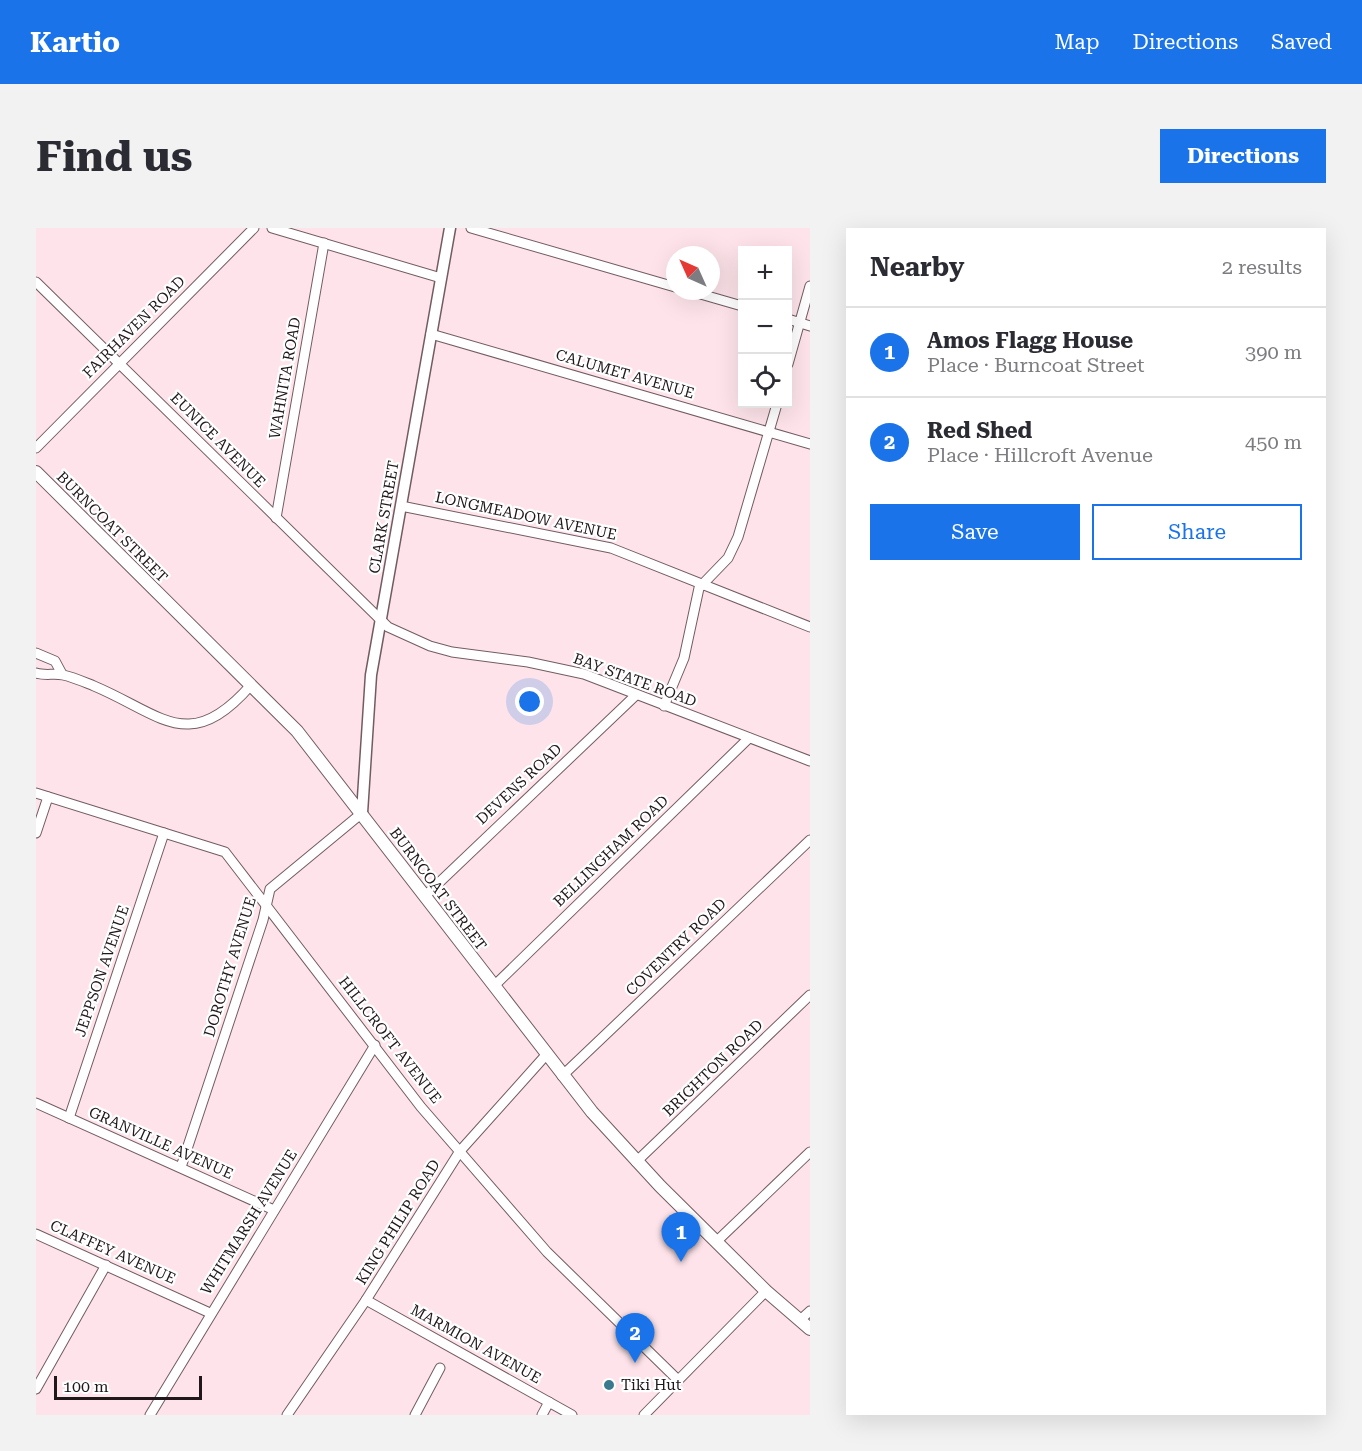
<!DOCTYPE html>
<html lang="en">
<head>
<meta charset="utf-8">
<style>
  body { margin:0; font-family:"Roboto Serif",serif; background:#f2f2f3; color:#2b2b33 }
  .controls { position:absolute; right:18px; top:18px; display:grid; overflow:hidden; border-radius:0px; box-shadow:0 6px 24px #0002 }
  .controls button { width:54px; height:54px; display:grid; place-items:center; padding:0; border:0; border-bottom:2px solid #e1e1e2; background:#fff; color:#2b2b33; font:30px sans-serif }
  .compass { position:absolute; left:630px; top:18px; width:54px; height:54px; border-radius:50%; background:#fff; box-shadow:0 6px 24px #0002; rotate:315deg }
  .scale { position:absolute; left:18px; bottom:15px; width:148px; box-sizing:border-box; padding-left:6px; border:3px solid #20171a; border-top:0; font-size:16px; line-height:21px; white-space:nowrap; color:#20171a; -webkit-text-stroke:4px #fff; paint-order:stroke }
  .you { position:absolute; left:494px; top:474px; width:21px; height:21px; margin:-15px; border:4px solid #fff; border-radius:50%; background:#1a73e8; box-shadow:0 0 0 9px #1a73e833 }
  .badge { display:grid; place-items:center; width:39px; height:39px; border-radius:50%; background:#1a73e8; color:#fff; font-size:20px; font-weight:700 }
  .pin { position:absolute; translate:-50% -50px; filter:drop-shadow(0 2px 3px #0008) }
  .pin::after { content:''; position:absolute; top:32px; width:21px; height:18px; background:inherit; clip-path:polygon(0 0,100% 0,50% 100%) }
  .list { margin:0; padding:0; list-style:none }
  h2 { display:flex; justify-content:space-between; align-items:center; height:78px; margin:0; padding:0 24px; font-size:26px }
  h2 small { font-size:20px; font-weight:400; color:#7c7c81 }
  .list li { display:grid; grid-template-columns:39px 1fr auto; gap:18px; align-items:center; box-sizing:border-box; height:90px; padding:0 24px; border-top:2px solid #e1e1e2 }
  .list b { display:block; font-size:22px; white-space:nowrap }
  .list p { margin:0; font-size:20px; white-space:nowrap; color:#7c7c81 }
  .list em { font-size:20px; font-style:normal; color:#7c7c81 }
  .actions { display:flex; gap:12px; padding:18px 24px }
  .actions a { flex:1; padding:14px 0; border:2px solid #1a73e8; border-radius:0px; text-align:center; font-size:21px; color:#1a73e8 }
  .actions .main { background:#1a73e8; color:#fff }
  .icon { flex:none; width:33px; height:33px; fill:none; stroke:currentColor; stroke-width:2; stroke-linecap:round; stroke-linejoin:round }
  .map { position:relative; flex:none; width:774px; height:1187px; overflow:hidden; border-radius:0px }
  header { display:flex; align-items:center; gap:36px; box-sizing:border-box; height:84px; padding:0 30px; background:#1a73e8; color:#fff }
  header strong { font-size:28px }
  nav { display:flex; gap:33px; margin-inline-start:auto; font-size:21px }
  .intro { display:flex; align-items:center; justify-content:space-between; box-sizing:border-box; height:144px; padding:0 36px }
  h1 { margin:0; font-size:42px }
  .button { padding:15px 27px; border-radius:0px; background:#1a73e8; color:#fff; font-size:21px; font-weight:700 }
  main { display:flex; gap:36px; padding:0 36px }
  aside { flex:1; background:#fff; border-radius:0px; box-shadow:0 6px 24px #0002 }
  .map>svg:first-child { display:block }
</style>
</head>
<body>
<header>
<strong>Kartio</strong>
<nav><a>Map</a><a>Directions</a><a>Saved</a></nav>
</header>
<div class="intro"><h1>Find us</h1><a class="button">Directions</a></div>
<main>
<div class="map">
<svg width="774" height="1187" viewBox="0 0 774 1187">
  <rect width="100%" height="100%" fill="#fee4ea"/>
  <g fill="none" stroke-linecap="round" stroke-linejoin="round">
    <!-- minor casing -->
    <g stroke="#725c62" stroke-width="11">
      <g id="minor">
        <path d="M236 0 405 50"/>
        <path d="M435 0 639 59"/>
        <path d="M0 54 352 399 394 418 416 424 492 434 548 446 774 533"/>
        <path d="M654 63 706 78"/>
        <path d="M752 91 774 98"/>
        <path d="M395 106 774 216"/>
        <path d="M752 136 774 58"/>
        <path d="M0 220 218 0"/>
        <path d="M365 278 575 320 774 399"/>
        <path d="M240 290 288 15"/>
        <path d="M0 425 19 433 26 446"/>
        <path d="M0 445C9 448 18 445 27 447 37 449 48 454 58 458 125 486 153 528 215 457"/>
        <path d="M628 478 648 430 663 360 692 330 702 309 741 176"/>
        <path d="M0 565 189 624 385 879 511 1024 642 1152"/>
        <path d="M0 605 12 569"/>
        <path d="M389 668 600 467"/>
        <path d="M458 758 713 510"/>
        <path d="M526 848 774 612"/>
        <path d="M0 875 238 982"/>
        <path d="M33 890 128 605"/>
        <path d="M600 934 774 767"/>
        <path d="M145 939 227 692 234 661 326 585"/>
        <path d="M0 1006 174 1085"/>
        <path d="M681 1013 774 924"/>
        <path d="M330 1072 536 1187"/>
        <path d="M764 1092 774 1083"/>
        <path d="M0 1161 70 1037"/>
        <path d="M114 1187 339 817"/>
        <path d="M251 1187 330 1072 424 923 510 827"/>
        <path d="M379 1187 404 1140"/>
        <path d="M506 1187 513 1174"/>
        <path d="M608 1187 730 1063"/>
      </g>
    </g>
    <!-- tertiary casing -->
    <g stroke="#725c62" stroke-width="13">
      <path id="tertiary" d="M326 585 335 447 414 0"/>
    </g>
    <!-- secondary casing -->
    <g stroke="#725c62" stroke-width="14">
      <path id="secondary" d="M0 244 261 503 556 884 624 958 730 1063 774 1101"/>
    </g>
    <!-- minor -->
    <use href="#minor" stroke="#fff" stroke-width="9"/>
    <!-- tertiary -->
    <use href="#tertiary" stroke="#fff" stroke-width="10"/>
    <!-- secondary -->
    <use href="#secondary" stroke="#fff" stroke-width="12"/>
  </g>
  <!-- markers -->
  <circle fill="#3b798f" stroke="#fff" stroke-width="2" cx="573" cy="1157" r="6"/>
  <g text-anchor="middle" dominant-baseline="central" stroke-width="4.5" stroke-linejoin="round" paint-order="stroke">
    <!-- street labels -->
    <g font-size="15" fill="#20171a" stroke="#fff">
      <text transform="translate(98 99) rotate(-45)">FAIRHAVEN ROAD</text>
      <text transform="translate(589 146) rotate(16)">CALUMET AVENUE</text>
      <text transform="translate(249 150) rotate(-80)">WAHNITA ROAD</text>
      <text transform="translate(182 212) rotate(45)">EUNICE AVENUE</text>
      <text transform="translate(490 288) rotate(12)">LONGMEADOW AVENUE</text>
      <text transform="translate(348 289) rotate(-80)">CLARK STREET</text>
      <text transform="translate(76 299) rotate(45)">BURNCOAT STREET</text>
      <text transform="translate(599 452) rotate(20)">BAY STATE ROAD</text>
      <text transform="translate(483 556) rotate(-43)">DEVENS ROAD</text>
      <text transform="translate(575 623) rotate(-44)">BELLINGHAM ROAD</text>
      <text transform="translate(402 661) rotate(53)">BURNCOAT STREET</text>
      <text transform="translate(640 719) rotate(-44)">COVENTRY ROAD</text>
      <text transform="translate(194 739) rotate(-73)">DOROTHY AVENUE</text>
      <text transform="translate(66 743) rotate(-71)">JEPPSON AVENUE</text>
      <text transform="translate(354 812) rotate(52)">HILLCROFT AVENUE</text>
      <text transform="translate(677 840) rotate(-44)">BRIGHTON ROAD</text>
      <text transform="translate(125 915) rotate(24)">GRANVILLE AVENUE</text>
      <text transform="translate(213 994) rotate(-58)">WHITMARSH AVENUE</text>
      <text transform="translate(362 994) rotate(-58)">KING PHILIP ROAD</text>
      <text transform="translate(77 1024) rotate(24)">CLAFFEY AVENUE</text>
      <text transform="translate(440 1116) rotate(29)">MARMION AVENUE</text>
    </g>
    <!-- poi labels -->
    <g font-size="15" fill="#20171a" stroke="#fff" text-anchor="start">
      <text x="585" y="1157">Tiki Hut</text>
    </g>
  </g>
</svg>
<div class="controls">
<button>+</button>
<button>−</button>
<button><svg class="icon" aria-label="locate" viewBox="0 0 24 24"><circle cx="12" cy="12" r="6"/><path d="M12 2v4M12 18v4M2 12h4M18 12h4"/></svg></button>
</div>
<svg class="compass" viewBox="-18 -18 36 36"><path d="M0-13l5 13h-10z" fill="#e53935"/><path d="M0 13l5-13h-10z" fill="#7c7c81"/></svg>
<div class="scale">100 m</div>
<div class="you"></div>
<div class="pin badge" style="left:645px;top:1034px">1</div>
<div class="pin badge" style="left:599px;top:1135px">2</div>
</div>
<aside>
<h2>Nearby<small>2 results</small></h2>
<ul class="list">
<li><span class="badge">1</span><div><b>Amos Flagg House</b><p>Place · Burncoat Street</p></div><em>390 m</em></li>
<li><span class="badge">2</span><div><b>Red Shed</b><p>Place · Hillcroft Avenue</p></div><em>450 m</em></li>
</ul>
<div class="actions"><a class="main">Save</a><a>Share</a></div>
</aside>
</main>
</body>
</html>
